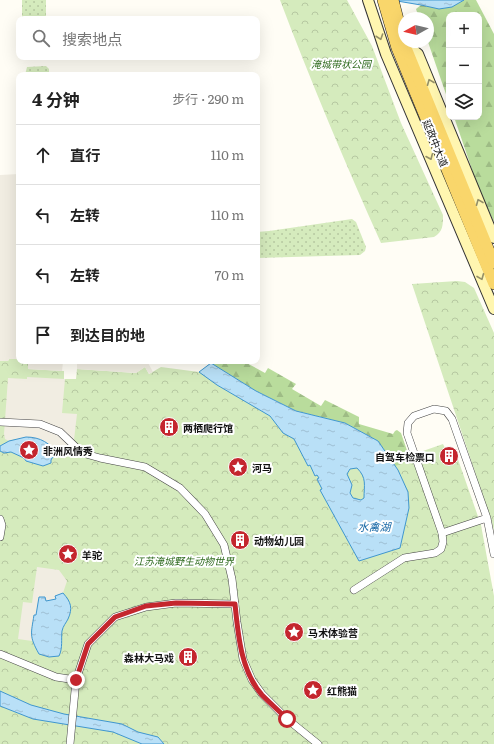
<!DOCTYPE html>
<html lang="zh">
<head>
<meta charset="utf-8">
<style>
  body { margin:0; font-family:Literata,"Noto Sans SC",serif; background:#f6f6f6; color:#222 }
  .controls { position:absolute; right:12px; top:12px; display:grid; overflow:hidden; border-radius:8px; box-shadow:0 4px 16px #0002 }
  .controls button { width:36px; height:36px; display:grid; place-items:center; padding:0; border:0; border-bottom:1px solid #e0e0e0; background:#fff; color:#222; font:20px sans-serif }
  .compass { position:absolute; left:398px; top:12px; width:36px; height:36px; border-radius:50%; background:#fff; box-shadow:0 4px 16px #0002; rotate:262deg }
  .stop { position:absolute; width:12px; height:12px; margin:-9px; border:3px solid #c4262e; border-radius:50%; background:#fff }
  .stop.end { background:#c4262e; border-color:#fff; box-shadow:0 1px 4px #0008 }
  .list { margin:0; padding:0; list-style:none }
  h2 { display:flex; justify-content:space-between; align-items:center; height:52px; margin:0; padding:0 16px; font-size:17px }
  h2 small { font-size:13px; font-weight:400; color:#767676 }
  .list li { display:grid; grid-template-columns:26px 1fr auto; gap:12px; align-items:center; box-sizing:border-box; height:60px; padding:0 16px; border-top:1px solid #e0e0e0 }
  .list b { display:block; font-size:15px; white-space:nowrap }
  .list em { font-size:13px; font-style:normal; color:#767676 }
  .icon { flex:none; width:22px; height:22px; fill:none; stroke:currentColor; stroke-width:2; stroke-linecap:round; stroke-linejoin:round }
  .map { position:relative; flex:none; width:494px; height:744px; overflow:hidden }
  .search { position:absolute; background:#fff; box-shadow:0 4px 16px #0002; left:16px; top:16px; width:244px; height:44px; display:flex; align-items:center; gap:10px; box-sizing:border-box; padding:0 14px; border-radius:8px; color:#767676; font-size:15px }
  .panel { position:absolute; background:#fff; box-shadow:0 4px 16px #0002; left:16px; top:72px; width:244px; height:292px; border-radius:8px }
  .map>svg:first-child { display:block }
</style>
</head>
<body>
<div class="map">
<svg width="494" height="744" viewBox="0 0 494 744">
  <defs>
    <pattern id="grass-dots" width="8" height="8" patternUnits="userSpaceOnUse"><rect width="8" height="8" fill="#d5ebbd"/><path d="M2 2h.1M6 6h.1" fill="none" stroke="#b6c8a1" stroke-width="1.8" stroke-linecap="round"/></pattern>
    <pattern id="forest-firs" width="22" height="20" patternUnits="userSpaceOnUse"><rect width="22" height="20" fill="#b9dc9c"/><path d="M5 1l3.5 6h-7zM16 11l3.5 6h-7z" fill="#9ebc85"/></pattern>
    <pattern id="park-crowns" width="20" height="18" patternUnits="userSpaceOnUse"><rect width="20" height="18" fill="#d5ebbd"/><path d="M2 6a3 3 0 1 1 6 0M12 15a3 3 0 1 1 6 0" fill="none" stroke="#b6c8a1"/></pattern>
    <pattern id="water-ripples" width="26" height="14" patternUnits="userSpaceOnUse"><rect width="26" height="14" fill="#b9e0f7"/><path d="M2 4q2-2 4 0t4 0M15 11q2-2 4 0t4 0" fill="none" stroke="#9ebfd3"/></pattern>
  </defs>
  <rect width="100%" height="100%" fill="#fffdf5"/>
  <!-- grass -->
  <g fill="url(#grass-dots)">
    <rect x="22" y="0" width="24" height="19"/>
    <path d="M46 66 49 69V75H25L27 67Z"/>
    <path d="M352 219 356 222 366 247 365 251 360 255 257 258V232L269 231Z"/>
  </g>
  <!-- forest -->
  <g fill="url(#forest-firs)">
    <path d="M464 0H476L494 34V222L479 190 454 117H479V15H449V103L428 42V18H419L416 9 421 5C441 9 446 10 464 0Z"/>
    <path d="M213 361H243L265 373 268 368 296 384 292 389 321 406 325 400 359 417V424L393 434 395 431 397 430 401 433 438 540 398 470 378 441 345 423 296 411 256 391 216 367 211 363Z"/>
  </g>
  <!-- park -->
  <g fill="url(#park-crowns)">
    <path d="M280 0H347L372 46 401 123 443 215C443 225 443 232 434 237L381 243C345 163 311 82 280 0Z"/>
    <path d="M457 281 465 282 474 288 494 333V531L492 523 412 284Z"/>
    <path d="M9 359H19V361H28V369L64 371V379H76L77 369 136 373 145 367 149 374 161 367 199 372 211 363 256 391 296 411 345 423 378 441 395 466 407 462V460L423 454V451L443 444 445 448 451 446 452 449 454 448 481 525 494 596V744H0V361H8Z"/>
  </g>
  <!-- plaza -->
  <g fill="#f1ede2">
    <path d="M19 174V359H9L8 361H0V175Z"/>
    <path d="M28 361H147L153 372 149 374 145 367 136 373 77 369V363L63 362 62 371 28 369Z"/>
    <path d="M27 377 65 379 62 413 77 414 74 440 63 449H54L45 442 15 439 9 441 5 439 4 434 8 378 27 379Z"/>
    <path d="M37 567 59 570 67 581 63 593 55 596 56 599 46 601 36 615H34L31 632 32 641 18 639 23 602 32 603Z"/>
  </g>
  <!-- water -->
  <g fill="url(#water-ripples)" stroke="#3f96cf" fill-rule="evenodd">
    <path d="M391 0H464L452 7 439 9 421 5Z"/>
    <path d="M211 363 256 391 296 411 345 423 378 441 398 470 408 492 409 508 400 548 359 561 320 490 322 489 317 479 319 478 317 475 315 476 310 465 308 466 294 439 283 433 270 416 217 385 199 372ZM357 468C367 478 364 485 364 498L361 500 353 498 350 493 352 485 347 474 350 469Z"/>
    <path d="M26 437C40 437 51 443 57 455L52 458 51 460V463L43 466 26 461 24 458 11 452 4 453 0 451V446L9 441Z"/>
    <path d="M63 593C71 602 73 608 68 619 66 623 63 626 62 631 61 639 63 648 59 656L49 657 39 654C29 636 31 634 34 615H36L39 597H45L46 601 56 599 55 596Z"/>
    <path d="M0 691 31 705 64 714 122 724 138 732 158 737 164 744H142L113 732 33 719 0 706Z"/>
  </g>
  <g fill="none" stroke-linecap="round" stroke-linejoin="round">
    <!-- street casing -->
    <g stroke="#444" stroke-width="8">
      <g id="street">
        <path d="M0 422 40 424 60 432 82 453 100 458 145 467 180 488 205 514 224 545 232 579 237 622 243 659 252 680 262 694 287 719 318 744"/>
        <path d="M487 518 442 533 407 433 408 423 414 416 434 409 446 411 452 419 487 518 494 554"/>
        <path d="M0 519 2 525 0 537"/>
        <path d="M354 590 404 558 435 553 441 549 443 542 442 533"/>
        <path d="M0 654 56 677 76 680"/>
        <path d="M70 744 76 680 88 644 115 617 146 607 176 603 235 604"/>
      </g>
    </g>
    <!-- secondary casing -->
    <g stroke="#333" stroke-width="12">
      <g id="secondary">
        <path d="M368 0 386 54 494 309"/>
        <path d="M404 43 418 54 494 238"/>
      </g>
    </g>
    <!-- primary casing -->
    <g stroke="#222" stroke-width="12">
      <g id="primary">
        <path d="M383 0 397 48 494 284"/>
        <path d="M393 0 404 43 494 263"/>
      </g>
    </g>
    <!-- street -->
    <use href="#street" stroke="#fff" stroke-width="7"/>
    <!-- secondary -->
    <use href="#secondary" stroke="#fff6b0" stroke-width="10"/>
    <!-- primary -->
    <use href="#primary" stroke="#f9d66b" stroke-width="11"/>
  </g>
  <!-- one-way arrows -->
  <defs><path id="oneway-chevron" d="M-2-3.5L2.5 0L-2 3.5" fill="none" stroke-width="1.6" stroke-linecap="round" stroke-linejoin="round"/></defs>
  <g stroke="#948f68">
    <use href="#oneway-chevron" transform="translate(380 37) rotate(71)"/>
    <use href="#oneway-chevron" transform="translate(430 82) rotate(-112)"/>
    <use href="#oneway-chevron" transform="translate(430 157) rotate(67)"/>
    <use href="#oneway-chevron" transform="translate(479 202) rotate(-112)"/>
    <use href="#oneway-chevron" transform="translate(481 277) rotate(68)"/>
  </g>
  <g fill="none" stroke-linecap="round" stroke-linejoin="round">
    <!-- route -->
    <path stroke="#c4262e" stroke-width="5" d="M76 680 88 644 115 617 146 606 176 603 235 604C238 635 241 671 262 695 270 703 279 711 287 719"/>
  </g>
  <!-- icons -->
  <defs>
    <g id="building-disc" transform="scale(1)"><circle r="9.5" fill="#c4262e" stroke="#fff"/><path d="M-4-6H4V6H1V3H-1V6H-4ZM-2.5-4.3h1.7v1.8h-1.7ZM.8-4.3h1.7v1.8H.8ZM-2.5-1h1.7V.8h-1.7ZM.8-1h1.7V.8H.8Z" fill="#fff"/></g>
    <g id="sight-disc" transform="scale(1)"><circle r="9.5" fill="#c4262e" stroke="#fff"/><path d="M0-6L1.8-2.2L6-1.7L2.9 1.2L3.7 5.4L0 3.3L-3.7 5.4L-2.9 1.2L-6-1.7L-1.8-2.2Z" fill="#fff"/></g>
  </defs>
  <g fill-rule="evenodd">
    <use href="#building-disc" x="169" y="427"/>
    <use href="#sight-disc" x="29" y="450"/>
    <use href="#building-disc" x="449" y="456"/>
    <use href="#sight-disc" x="238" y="467"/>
    <use href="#building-disc" x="240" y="540"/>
    <use href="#sight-disc" x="68" y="554"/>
    <use href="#sight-disc" x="294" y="632"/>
    <use href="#building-disc" x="188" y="657"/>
    <use href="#sight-disc" x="313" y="690"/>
  </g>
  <g text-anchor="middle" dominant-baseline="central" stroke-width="4" stroke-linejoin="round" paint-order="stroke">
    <!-- park labels -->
    <g font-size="10" font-style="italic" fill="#2f6b1f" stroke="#fff">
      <text x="341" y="63">淹城带状公园</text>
      <text x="184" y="560">江苏淹城野生动物世界</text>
    </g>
    <!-- street labels -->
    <g font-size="10" fill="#111" stroke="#fff">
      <text transform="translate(436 143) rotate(68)">延政中大道</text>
    </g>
    <!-- poi labels -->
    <g font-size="10" font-weight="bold" fill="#111" stroke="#fff" text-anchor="start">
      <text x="183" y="427">两栖爬行馆</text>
      <text x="43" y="450">非洲风情秀</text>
      <text x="435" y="456" text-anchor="end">自驾车检票口</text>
      <text x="252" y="467">河马</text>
      <text x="254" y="540">动物幼儿园</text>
      <text x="82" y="554">羊驼</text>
      <text x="308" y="632">马术体验营</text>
      <text x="174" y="657" text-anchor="end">森林大马戏</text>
      <text x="327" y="690">红熊猫</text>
    </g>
    <!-- water labels -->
    <g font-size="11" font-style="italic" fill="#1768a6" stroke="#fff">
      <text x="374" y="526">水禽湖</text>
    </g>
  </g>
</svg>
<div class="controls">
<button>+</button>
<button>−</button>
<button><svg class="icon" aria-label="layers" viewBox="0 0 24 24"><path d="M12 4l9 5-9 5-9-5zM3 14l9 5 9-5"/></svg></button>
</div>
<svg class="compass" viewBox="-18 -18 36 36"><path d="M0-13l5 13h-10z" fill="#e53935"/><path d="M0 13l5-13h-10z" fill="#767676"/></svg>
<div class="stop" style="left:287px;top:719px"></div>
<div class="stop end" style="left:76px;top:680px"></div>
<div class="search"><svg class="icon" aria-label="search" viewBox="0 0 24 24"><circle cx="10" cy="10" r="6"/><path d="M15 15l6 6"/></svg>搜索地点</div>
<section class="panel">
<h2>4 分钟<small>步行 · 290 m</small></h2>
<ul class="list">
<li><svg class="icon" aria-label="ahead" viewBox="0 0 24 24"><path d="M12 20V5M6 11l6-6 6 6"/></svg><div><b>直行</b></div><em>110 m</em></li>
<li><svg class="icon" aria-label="left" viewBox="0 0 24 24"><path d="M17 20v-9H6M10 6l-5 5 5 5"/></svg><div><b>左转</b></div><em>110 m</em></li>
<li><svg class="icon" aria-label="left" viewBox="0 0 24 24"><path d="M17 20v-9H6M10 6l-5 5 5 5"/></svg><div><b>左转</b></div><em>70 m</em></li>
<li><svg class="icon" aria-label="arrive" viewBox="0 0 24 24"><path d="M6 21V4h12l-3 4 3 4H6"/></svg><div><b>到达目的地</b></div></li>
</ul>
</section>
</div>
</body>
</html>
